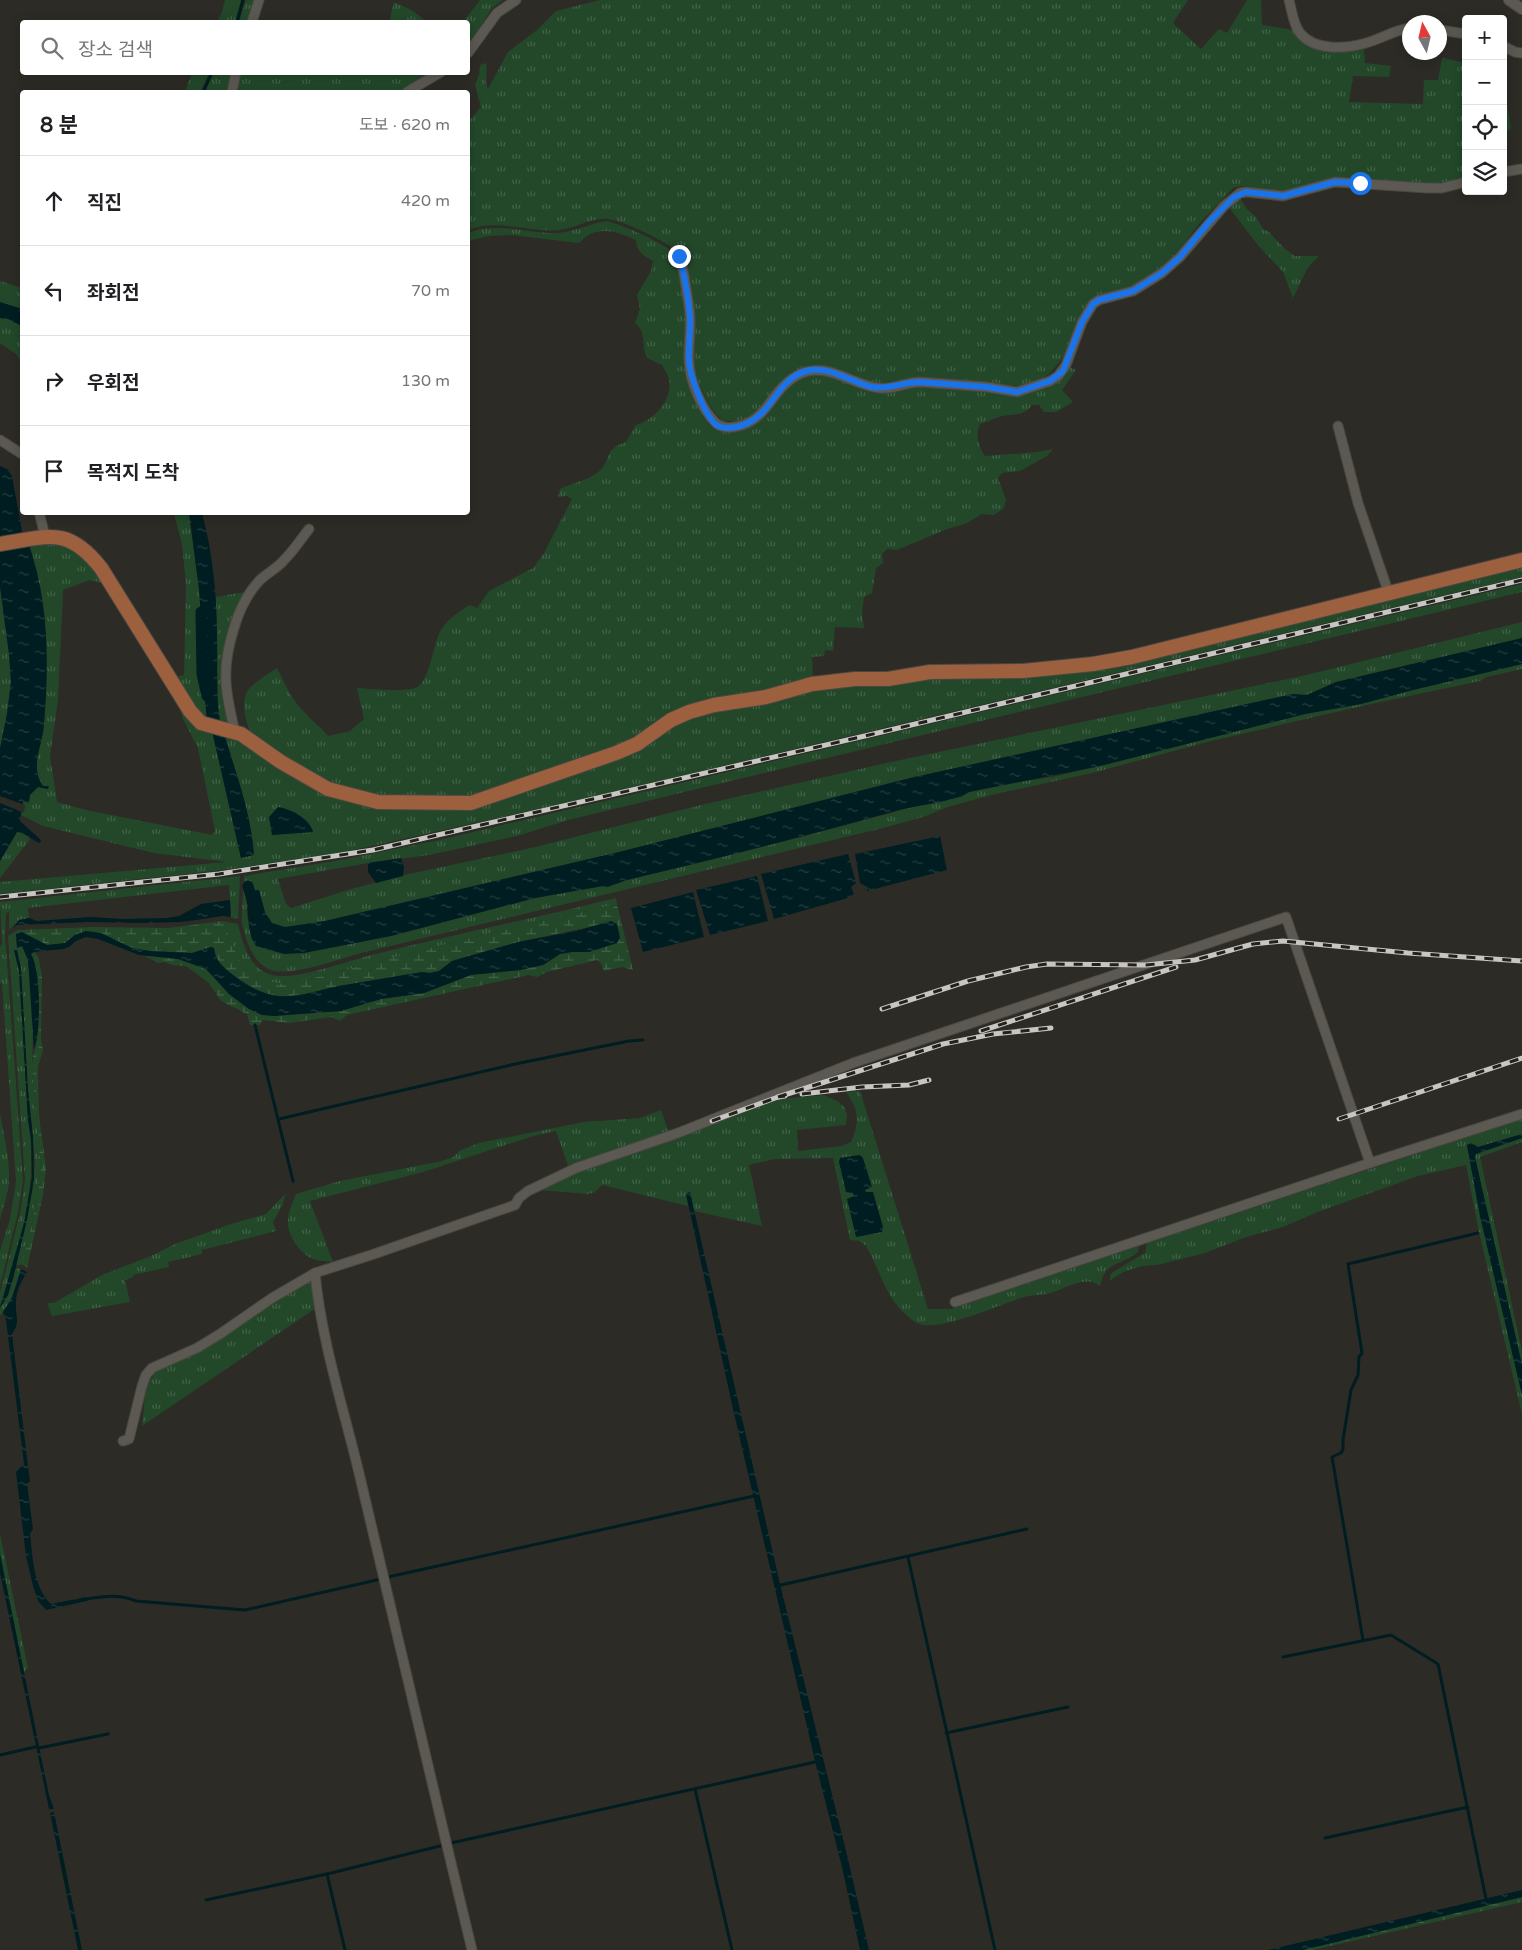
<!DOCTYPE html>
<html lang="ko">
<head>
<meta charset="utf-8">
<style>
  body { margin:0; font-family:"Varela Round","Noto Sans KR",sans-serif; background:#f6f6f6; color:#202124 }
  .controls { position:absolute; right:15px; top:15px; display:grid; overflow:hidden; border-radius:5px; box-shadow:0 2px 12px #0003 }
  .controls button { width:45px; height:45px; display:grid; place-items:center; padding:0; border:0; border-bottom:1px solid #e0e0e0; background:#fff; color:#202124; font:25px sans-serif }
  .compass { position:absolute; left:1402px; top:15px; width:45px; height:45px; border-radius:50%; background:#fff; box-shadow:0 2px 12px #0003; rotate:352deg }
  .stop { position:absolute; width:15px; height:15px; margin:-11px; border:4px solid #1a73e8; border-radius:50%; background:#fff }
  .stop.end { background:#1a73e8; border-color:#fff; box-shadow:0 1px 5px #0008 }
  .list { margin:0; padding:0; list-style:none }
  h2 { display:flex; justify-content:space-between; align-items:center; height:65px; margin:0; padding:0 20px; font-size:21px }
  h2 small { font-size:16px; font-weight:400; color:#757577 }
  .list li { display:grid; grid-template-columns:32px 1fr auto; gap:15px; align-items:center; box-sizing:border-box; height:90px; padding:0 20px; border-top:1px solid #e0e0e0 }
  .list b { display:block; font-size:19px; white-space:nowrap }
  .list em { font-size:16px; font-style:normal; color:#757577 }
  .icon { flex:none; width:28px; height:28px; fill:none; stroke:currentColor; stroke-width:2; stroke-linecap:round; stroke-linejoin:round }
  .map { position:relative; flex:none; width:1522px; height:1950px; overflow:hidden }
  .search { position:absolute; background:#fff; box-shadow:0 2px 12px #0003; left:20px; top:20px; width:450px; height:55px; display:flex; align-items:center; gap:12px; box-sizing:border-box; padding:0 18px; border-radius:5px; color:#757577; font-size:19px }
  .panel { position:absolute; background:#fff; box-shadow:0 2px 12px #0003; left:20px; top:90px; width:450px; height:425px; border-radius:5px }
  .map>svg:first-child { display:block }
</style>
</head>
<body>
<div class="map">
<svg width="1522" height="1950" viewBox="0 0 1522 1950">
  <defs>
    <pattern id="grass-tufts" width="24" height="20" patternUnits="userSpaceOnUse" patternTransform="scale(1.25)"><rect width="24" height="20" fill="#224829"/><path d="M3 7l-1-3M5 7V3M7 7l1-3M15 17l-1-3M17 17v-4M19 17l1-3" fill="none" stroke="#426348"/></pattern>
    <pattern id="wetland-marsh" width="20" height="14" patternUnits="userSpaceOnUse" patternTransform="scale(1.25)"><rect width="20" height="14" fill="#224829"/><path d="M1 5h8M5 5V1M11 12h8M15 12V8" fill="none" stroke="#426348"/></pattern>
    <pattern id="water-ripples" width="26" height="14" patternUnits="userSpaceOnUse" patternTransform="scale(1.25)"><rect width="26" height="14" fill="#001d21"/><path d="M2 4q2-2 4 0t4 0M15 11q2-2 4 0t4 0" fill="none" stroke="#253e41"/></pattern>
  </defs>
  <rect width="100%" height="100%" fill="#2d2b25"/>
  <!-- grass -->
  <g fill="url(#grass-tufts)" fill-rule="evenodd">
    <path d="M225 0H241L235 22H217L222 12Z"/>
    <path d="M246 0H256L249 22H239Z"/>
    <path d="M480 0H503L492 8 468 46V22H463Z"/>
    <path d="M600 0H1188L1173 23 1201 49 1219 29 1227 33 1247 0H1261L1262 25 1293 30 1308 46 1332 52 1364 50 1365 63 1391 66 1389 77 1353 76 1349 102 1423 104 1424 80H1438L1442 58 1466 63V179C1439 184 1413 186 1386 183 1370 181 1353 177 1337 177 1317 178 1298 193 1278 192 1263 191 1247 183 1233 188L1199 224 1182 247 1153 275 1128 288 1100 295 1092 299 1085 307 1077 321 1063 358 1050 373 1041 379 1021 386 987 384 882 385 805 368 755 415 742 421H723L715 413 707 401 694 373 682 253C665 242 628 222 608 219 593 217 575 228 560 230 529 233 497 218 468 230V122L481 107 475 85 479 75 480 65 486 63C488 72 484 81 488 89L508 52 537 30 556 11Z"/>
    <path d="M394 2 413 11 427 22H389Z"/>
    <path d="M192 73H209L200 92H185Z"/>
    <path d="M214 73H233L227 92H205Z"/>
    <path d="M241 73H428L398 92H244L235 87Z"/>
    <path d="M1503 81 1511 128 1503 135Z"/>
    <path d="M1240 198 1246 208 1256 217 1263 229 1269 232 1285 249 1295 256H1319L1308 267 1293 298 1283 272 1257 244 1228 206Z"/>
    <path d="M607 221C630 228 654 239 674 252L685 288 688 362 710 419 740 427 787 383 815 371 870 388 910 383 1028 391 1067 366 1076 370 1062 390 1073 402 1056 412H1044L1039 405H1032C1024 416 1015 414 1003 416 996 417 988 422 980 424 975 435 978 445 985 456L1038 452 1053 449 1047 456 1020 471 1002 473 998 478 1006 500 1004 508 994 515 982 514 965 524 947 529 897 550 887 549 882 554 883 563 876 568 872 593 864 597 862 613 864 628 835 627 833 651 825 650 824 656 812 657 813 680 749 694 638 739 489 795 390 801 337 789 252 738C248 725 238 702 249 689 256 681 268 674 277 668 285 684 292 701 306 714 313 722 321 727 328 736L350 731 364 719 357 688C372 689 402 692 415 688 430 683 433 643 441 630 448 619 459 611 470 605L477 608 489 591 533 568 544 553 572 499 567 496 558 497 560 489C572 483 586 481 597 473 612 463 602 449 626 442L636 425C654 420 673 400 669 379 668 375 664 369 662 365L647 358C641 345 647 332 635 323L640 309 637 295 651 271 653 261C644 256 636 251 636 240 616 231 596 224 579 243L511 235 488 236 468 241V233C496 221 528 234 557 233 575 232 590 223 607 221Z"/>
    <path d="M0 281 22 288V309L0 302Z"/>
    <path d="M0 318 8 319 22 326V362L16 354 0 343Z"/>
    <path d="M174 513H189L199 589 202 630 200 646 207 721 198 716 175 677 184 675 186 584 182 544Z"/>
    <path d="M28 542 75 545 106 584 90 580 63 590 58 700 50 756 57 802 86 810 212 835 215 831 198 748 183 719 178 702 212 731 241 858 254 855C251 812 236 774 224 733L235 737 315 789 453 809 618 759 646 747 682 722 704 713 796 692 933 677H1009L1522 565V577L583 799 345 852 223 870 0 894V882L227 862 154 853 43 826 21 815 23 801 38 787 48 789V786H43C29 766 43 746 44 724 49 662 49 601 28 542ZM269 817 313 832 273 835Z"/>
    <path d="M1522 584V592L697 789 568 820 517 836 429 855 368 863 278 879 286 904 291 908 351 889 409 874 531 848 701 805 891 762 1302 676 1522 622V638L1337 682 1306 695 1293 694 910 778 619 852 325 921C310 924 279 935 268 919 264 912 263 904 260 897L246 891 247 916 252 939 319 950 391 936 535 898 603 886 608 887 627 880 790 840 924 804 962 797 969 792 997 785 1053 777 1100 766 1305 714 1361 704 1413 690 1522 664V669L1486 677 1480 681 1362 706 1207 742 1092 773 991 795 948 807 923 817 883 828 361 953C340 959 291 977 271 970 253 964 245 939 242 922 241 910 244 889 244 876L335 861 439 840Z"/>
    <path d="M0 587 9 654 11 682 7 714 0 748Z"/>
    <path d="M245 592 231 621 226 642 231 728 221 726 218 711 216 597Z"/>
    <path d="M17 832 24 833 30 839 0 878V861Z"/>
    <path d="M240 876 238 919 231 917 229 885 28 908 29 918 19 920 9 930V912L6 913 5 935 23 1180 18 1212 0 1286V1251L10 1219 16 1181 2 983 0 984V946L2 944 0 902Z"/>
    <path d="M616 898 617 904 474 937 290 984C242 983 239 960 223 921L238 924C243 944 249 969 272 975 296 981 346 961 372 955 453 935 535 918 616 898Z"/>
    <path d="M14 932 16 934 17 947 20 946 25 949 27 955 30 978 33 1023 32 1067 41 1170 31 1229 23 1265H16L33 1188 35 1162 28 1090 21 968 14 950 19 971 28 1121C39 1180 21 1238 5 1294L0 1305V1293L20 1213 25 1180 8 936Z"/>
    <path d="M860 1091 928 1309H951L1139 1246 1138 1252C1122 1266 1105 1260 1100 1286 1084 1274 1065 1290 1047 1294 1041 1295 1034 1295 1028 1296 1004 1302 935 1336 915 1322 885 1301 883 1275 866 1246L860 1241 850 1240 833 1158 775 1159 749 1165 762 1226 694 1211 689 1192 686 1194 688 1206 602 1185 595 1192 589 1194 539 1190 578 1171 780 1099 824 1095 839 1102 845 1108 847 1116 846 1125 797 1130 798 1151 842 1146 851 1142C860 1121 859 1110 846 1092ZM859 1155 872 1187 864 1190 866 1192 850 1197 854 1196 853 1193 846 1192 840 1158Z"/>
    <path d="M661 1110 669 1133 568 1165 556 1131 533 1136 423 1172 310 1201 333 1262C327 1261 319 1261 313 1259 300 1254 287 1235 288 1221 288 1212 293 1202 296 1194L340 1181 442 1161 453 1157 461 1150 479 1143 584 1122 640 1118Z"/>
    <path d="M0 1114C4 1136 10 1159 9 1181 8 1195 3 1207 0 1220Z"/>
    <path d="M1522 1119V1134L1478 1147 1471 1143 1467 1145 1480 1216 1522 1395V1414L1479 1232 1466 1165 1418 1176 1320 1211 1283 1227 1246 1237 1205 1253 1157 1265C1143 1264 1120 1271 1110 1281V1275L1113 1272 1145 1253 1147 1243Z"/>
    <path d="M1522 1138V1142L1480 1157 1522 1351V1365L1475 1157 1476 1154Z"/>
    <path d="M286 1193 282 1206 273 1222 276 1231 202 1250V1254L168 1262 169 1267 133 1275V1277L125 1280 130 1302 52 1316 47 1303H54L102 1275 151 1256 175 1244 231 1224 266 1214Z"/>
    <path d="M15 1268 21 1269C17 1285 11 1303 0 1316V1308L8 1295Z"/>
    <path d="M311 1278 316 1308 142 1426 145 1396 148 1384 155 1372 170 1362 209 1347Z"/>
    <path d="M0 1534 28 1668 24 1672 0 1554Z"/>
  </g>
  <!-- wetland -->
  <g fill="url(#wetland-marsh)">
    <path d="M617 904 633 970 622 967 604 971 601 963 597 960 547 972 537 977 528 975 347 1015 340 1021 331 1017 289 1023 263 1020 260 1025H250L247 1014 221 1001 209 983 186 966 172 965 165 962 158 963 145 956 171 957 191 962 210 972 229 994 249 1009 274 1016 341 1011 381 999 424 993 471 975 520 970 543 965 560 954 572 952H589L617 943 594 926 518 942 452 961 439 971 430 973 422 972C394 977 367 981 339 986 319 990 298 998 278 996 261 994 246 985 233 975 223 967 216 961 214 948L211 947 192 953 150 951 132 948 101 934 86 931 75 935 65 943 47 945 21 933 16 934 14 932 18 930 94 927 168 928 223 921C239 960 242 983 290 984L474 937Z"/>
    <path d="M34 952 38 956 42 975 41 1038 43 1051 38 1066V1074L39 1116 46 1168 43 1195 27 1268 23 1265 22 1262 31 1229 41 1170 32 1067C32 1057 35 1050 37 1040 40 1023 41 969 31 954Z"/>
    <path d="M1522 1897V1902L1313 1950H1303Z"/>
  </g>
  <!-- water -->
  <g fill="url(#water-ripples)">
    <path d="M0 302 22 309V326L8 319 0 318Z"/>
    <path d="M0 466 7 469 12 476 23 536 0 540Z"/>
    <path d="M189 513H202C213 554 217 595 217 638 218 667 215 697 221 726L207 721 200 646 202 630 199 589Z"/>
    <path d="M28 542C49 601 49 662 44 724 43 745 29 766 43 786H49L48 789 38 787 30 795 29 803 23 802 20 821 41 840 40 843C31 840 25 832 17 832L0 861V748L7 714 11 682 9 654 0 587V545Z"/>
    <path d="M1522 638V664L1413 690 1361 704 1305 714 1100 766 969 792C953 802 919 805 899 810 809 835 718 859 627 880L607 887 603 886 535 898 391 936 304 953 284 954 256 946 252 939 249 927 246 891 259 890 265 912 272 923 285 927 325 921 619 852 910 778 1293 694 1307 695 1336 682Z"/>
    <path d="M212 731 224 733C236 774 251 812 254 855L241 858Z"/>
    <path d="M278 807C291 809 310 819 313 832L272 835 269 817Z"/>
    <path d="M940 836 947 870 867 891V887L860 883 855 854Z"/>
    <path d="M848 854 856 883 851 887 854 894 848 898 774 919 761 874Z"/>
    <path d="M401 858 404 867 403 876 376 883 368 872V863Z"/>
    <path d="M757 876 768 921 710 935 696 890Z"/>
    <path d="M693 892 704 937 643 952 631 908Z"/>
    <path d="M230 900 231 917 223 916 182 922 142 923 92 922 17 925 13 928 19 920 29 918 37 921 90 917 122 919 167 918 179 916 201 904Z"/>
    <path d="M611 921 617 924 620 938 617 943 589 952H572L560 954 543 965 520 970 471 975 424 993 381 999 341 1011 274 1016 262 1015 249 1009 229 994 206 969 178 959 139 955 98 939 86 937 76 941 69 947 63 949 34 952 31 954C41 971 41 1031 34 1049L28 960 22 946 17 948 16 934 22 932 47 945 65 943 75 935 86 931 101 933 132 948 150 951 192 953 211 947 214 948C215 961 223 967 233 975 246 985 261 994 278 996 298 998 319 990 339 986 367 981 394 977 422 972L430 973 439 971 452 961 518 942 576 931Z"/>
    <path d="M14 950H17L21 968 28 1090 33 1136 34 1179 27 1220 13 1279 8 1295 0 1308 24 1223 32 1177 31 1138 28 1121 19 971Z"/>
    <path d="M1522 1134V1138L1476 1154 1475 1157 1522 1365V1395L1480 1216 1467 1145 1471 1143 1478 1147Z"/>
    <path d="M860 1155 863 1158 872 1187 865 1190 866 1192H873L883 1227 882 1232 856 1237 847 1199 854 1196 853 1193 846 1192 839 1162 840 1158Z"/>
    <path d="M690 1192 781 1588 847 1855 869 1950H860L842 1867 815 1761 733 1409 686 1194Z"/>
    <path d="M21 1269 27 1272C21 1282 16 1291 16 1303 15 1317 21 1321 12 1334L30 1482 27 1483 33 1529 30 1534C33 1557 33 1587 51 1604L86 1597 87 1599V1601L46 1610 38 1601 33 1586 26 1556 16 1472 24 1464 6 1320 3 1312 12 1298Z"/>
    <path d="M0 1554 49 1795 54 1809H49L0 1573Z"/>
    <path d="M54 1812 82 1950H78L50 1813Z"/>
    <path d="M1522 1890V1897L1303 1950H1268Z"/>
  </g>
  <!-- pier -->
  <path fill="#2d2b25" d="M0 796 25 805 24 813 0 803Z"/>
  <g fill="none" stroke-linecap="round" stroke-linejoin="round">
    <!-- stream -->
    <g stroke="#001d21" stroke-width="3">
      <path d="M237 22 243 0"/>
      <path d="M203 92 212 72"/>
      <path d="M255 1025 293 1181"/>
      <path d="M279 1119 515 1064 629 1041 643 1040"/>
      <path d="M908 1557 995 1950"/>
      <path d="M388 1577 754 1496"/>
      <path d="M781 1585 1027 1529"/>
      <path d="M87 1599C105 1596 119 1594 136 1601L245 1610 381 1579"/>
      <path d="M1363 1640 1332 1457 1341 1453 1343 1449V1440L1351 1390 1358 1375 1359 1357 1362 1353 1348 1264 1478 1233"/>
      <path d="M1283 1657 1391 1635 1438 1664 1486 1899"/>
      <path d="M946 1733 1068 1707"/>
      <path d="M39 1748 108 1734"/>
      <path d="M0 1755 35 1747"/>
      <path d="M695 1789 732 1950"/>
      <path d="M1325 1838 1468 1807"/>
      <path d="M451 1843 815 1762"/>
      <path d="M327 1874 345 1950"/>
      <path d="M206 1900 327 1874 444 1845"/>
    </g>
    <!-- canal -->
    <g stroke="#001d21" stroke-width="11">
      <path d="M201 612 202 674 207 696"/>
      <path d="M248 886 254 906"/>
    </g>
    <!-- minor casing -->
    <g stroke="#494742" stroke-width="11">
      <g id="minor">
        <path d="M1289 0C1292 11 1293 24 1300 33 1314 51 1346 49 1366 43 1381 39 1394 30 1410 28"/>
        <path d="M252 22 259 0"/>
        <path d="M1440 30 1466 34"/>
        <path d="M1503 46 1515 52 1522 53"/>
        <path d="M468 53 497 13 516 0"/>
        <path d="M232 92 236 72"/>
        <path d="M407 92 441 72"/>
        <path d="M1503 172 1522 169"/>
        <path d="M675 251C681 258 682 266 684 275 686 289 689 303 690 316 691 332 688 347 689 362 690 382 702 410 716 423 720 427 728 428 734 427 768 422 770 391 796 376 825 359 851 385 879 388 893 390 906 382 920 382L987 387 1017 392 1050 381 1058 376 1066 365 1082 322 1093 304 1099 300 1133 291 1162 273 1180 257 1224 206 1240 193 1246 192 1283 196 1335 182 1427 188H1442L1466 182"/>
        <path d="M1338 426 1358 503 1389 594"/>
        <path d="M0 440 22 454"/>
        <path d="M39 512 45 536"/>
        <path d="M235 732C225 691 221 669 234 628 239 611 247 594 259 581 267 573 278 568 285 559 294 550 301 539 309 529"/>
        <path d="M315 1273C322 1347 347 1418 363 1490 399 1644 435 1797 472 1950"/>
        <path d="M955 1302 1370 1163 1522 1114"/>
        <path d="M123 1441 129 1439 142 1386 146 1375 152 1368 197 1348 220 1334 272 1298 315 1273 374 1254 515 1205 519 1198 528 1191 576 1168 678 1133 853 1063 1286 917 1370 1163"/>
      </g>
    </g>
    <!-- tertiary casing -->
    <g stroke="#494742" stroke-width="12">
      <path id="tertiary" d="M1509 0 1522 9"/>
    </g>
    <!-- primary casing -->
    <g stroke="#494742" stroke-width="16">
      <path id="primary" d="M0 544C48 537 67 525 101 568L190 711 201 723 241 734 281 762 328 789 378 802 471 803 616 753 637 744 671 720 689 712 714 705 766 697 812 684 855 679H888L930 672 1023 671 1093 664 1132 657 1522 560"/>
    </g>
    <!-- minor -->
    <use href="#minor" stroke="#5c5953" stroke-width="9"/>
    <!-- tertiary -->
    <use href="#tertiary" stroke="#5c5953" stroke-width="10"/>
    <!-- primary -->
    <use href="#primary" stroke="#9c603f" stroke-width="14"/>
    <!-- rail casing -->
    <g stroke="#c8c6c2" stroke-width="5">
      <g id="rail">
        <path d="M0 897 219 874 373 850 869 735 1522 580"/>
        <path d="M882 1009 968 981 1026 967 1047 964 1146 965 1195 960 1253 944 1283 941 1408 953 1522 961"/>
        <path d="M981 1031 1176 967"/>
        <path d="M802 1094 862 1087 909 1085 929 1080"/>
        <path d="M778 1097 943 1044 993 1034 1051 1028"/>
        <path d="M1339 1119 1522 1058"/>
        <path d="M712 1121 778 1097 785 1096"/>
      </g>
    </g>
    <!-- rail -->
    <use href="#rail" stroke="#23211c" stroke-width="3" stroke-dasharray="9" stroke-linecap="butt"/>
  </g>
  <g fill="none" stroke-linecap="round" stroke-linejoin="round">
    <!-- route -->
    <path stroke="#1a73e8" stroke-width="6" d="M679 256C685 275 688 296 690 316 691 331 688 346 689 361 690 376 705 418 718 426 727 430 740 427 748 423 773 411 778 379 806 371 830 365 850 382 872 387 888 390 903 382 920 382L987 387 1017 392 1050 381 1063 371 1082 322 1093 304 1099 300 1133 291 1162 273 1180 257 1209 222 1234 197 1246 192 1283 196 1335 182 1360 183"/>
  </g>
</svg>
<div class="controls">
<button>+</button>
<button>−</button>
<button><svg class="icon" aria-label="locate" viewBox="0 0 24 24"><circle cx="12" cy="12" r="6"/><path d="M12 2v4M12 18v4M2 12h4M18 12h4"/></svg></button>
<button><svg class="icon" aria-label="layers" viewBox="0 0 24 24"><path d="M12 4l9 5-9 5-9-5zM3 14l9 5 9-5"/></svg></button>
</div>
<svg class="compass" viewBox="-18 -18 36 36"><path d="M0-13l5 13h-10z" fill="#e53935"/><path d="M0 13l5-13h-10z" fill="#757577"/></svg>
<div class="stop" style="left:1360px;top:183px"></div>
<div class="stop end" style="left:679px;top:256px"></div>
<div class="search"><svg class="icon" aria-label="search" viewBox="0 0 24 24"><circle cx="10" cy="10" r="6"/><path d="M15 15l6 6"/></svg>장소 검색</div>
<section class="panel">
<h2>8 분<small>도보 · 620 m</small></h2>
<ul class="list">
<li><svg class="icon" aria-label="ahead" viewBox="0 0 24 24"><path d="M12 20V5M6 11l6-6 6 6"/></svg><div><b>직진</b></div><em>420 m</em></li>
<li><svg class="icon" aria-label="left" viewBox="0 0 24 24"><path d="M17 20v-9H6M10 6l-5 5 5 5"/></svg><div><b>좌회전</b></div><em>70 m</em></li>
<li><svg class="icon" aria-label="right" viewBox="0 0 24 24"><path d="M7 20v-9h11M14 6l5 5-5 5"/></svg><div><b>우회전</b></div><em>130 m</em></li>
<li><svg class="icon" aria-label="arrive" viewBox="0 0 24 24"><path d="M6 21V4h12l-3 4 3 4H6"/></svg><div><b>목적지 도착</b></div></li>
</ul>
</section>
</div>
</body>
</html>
